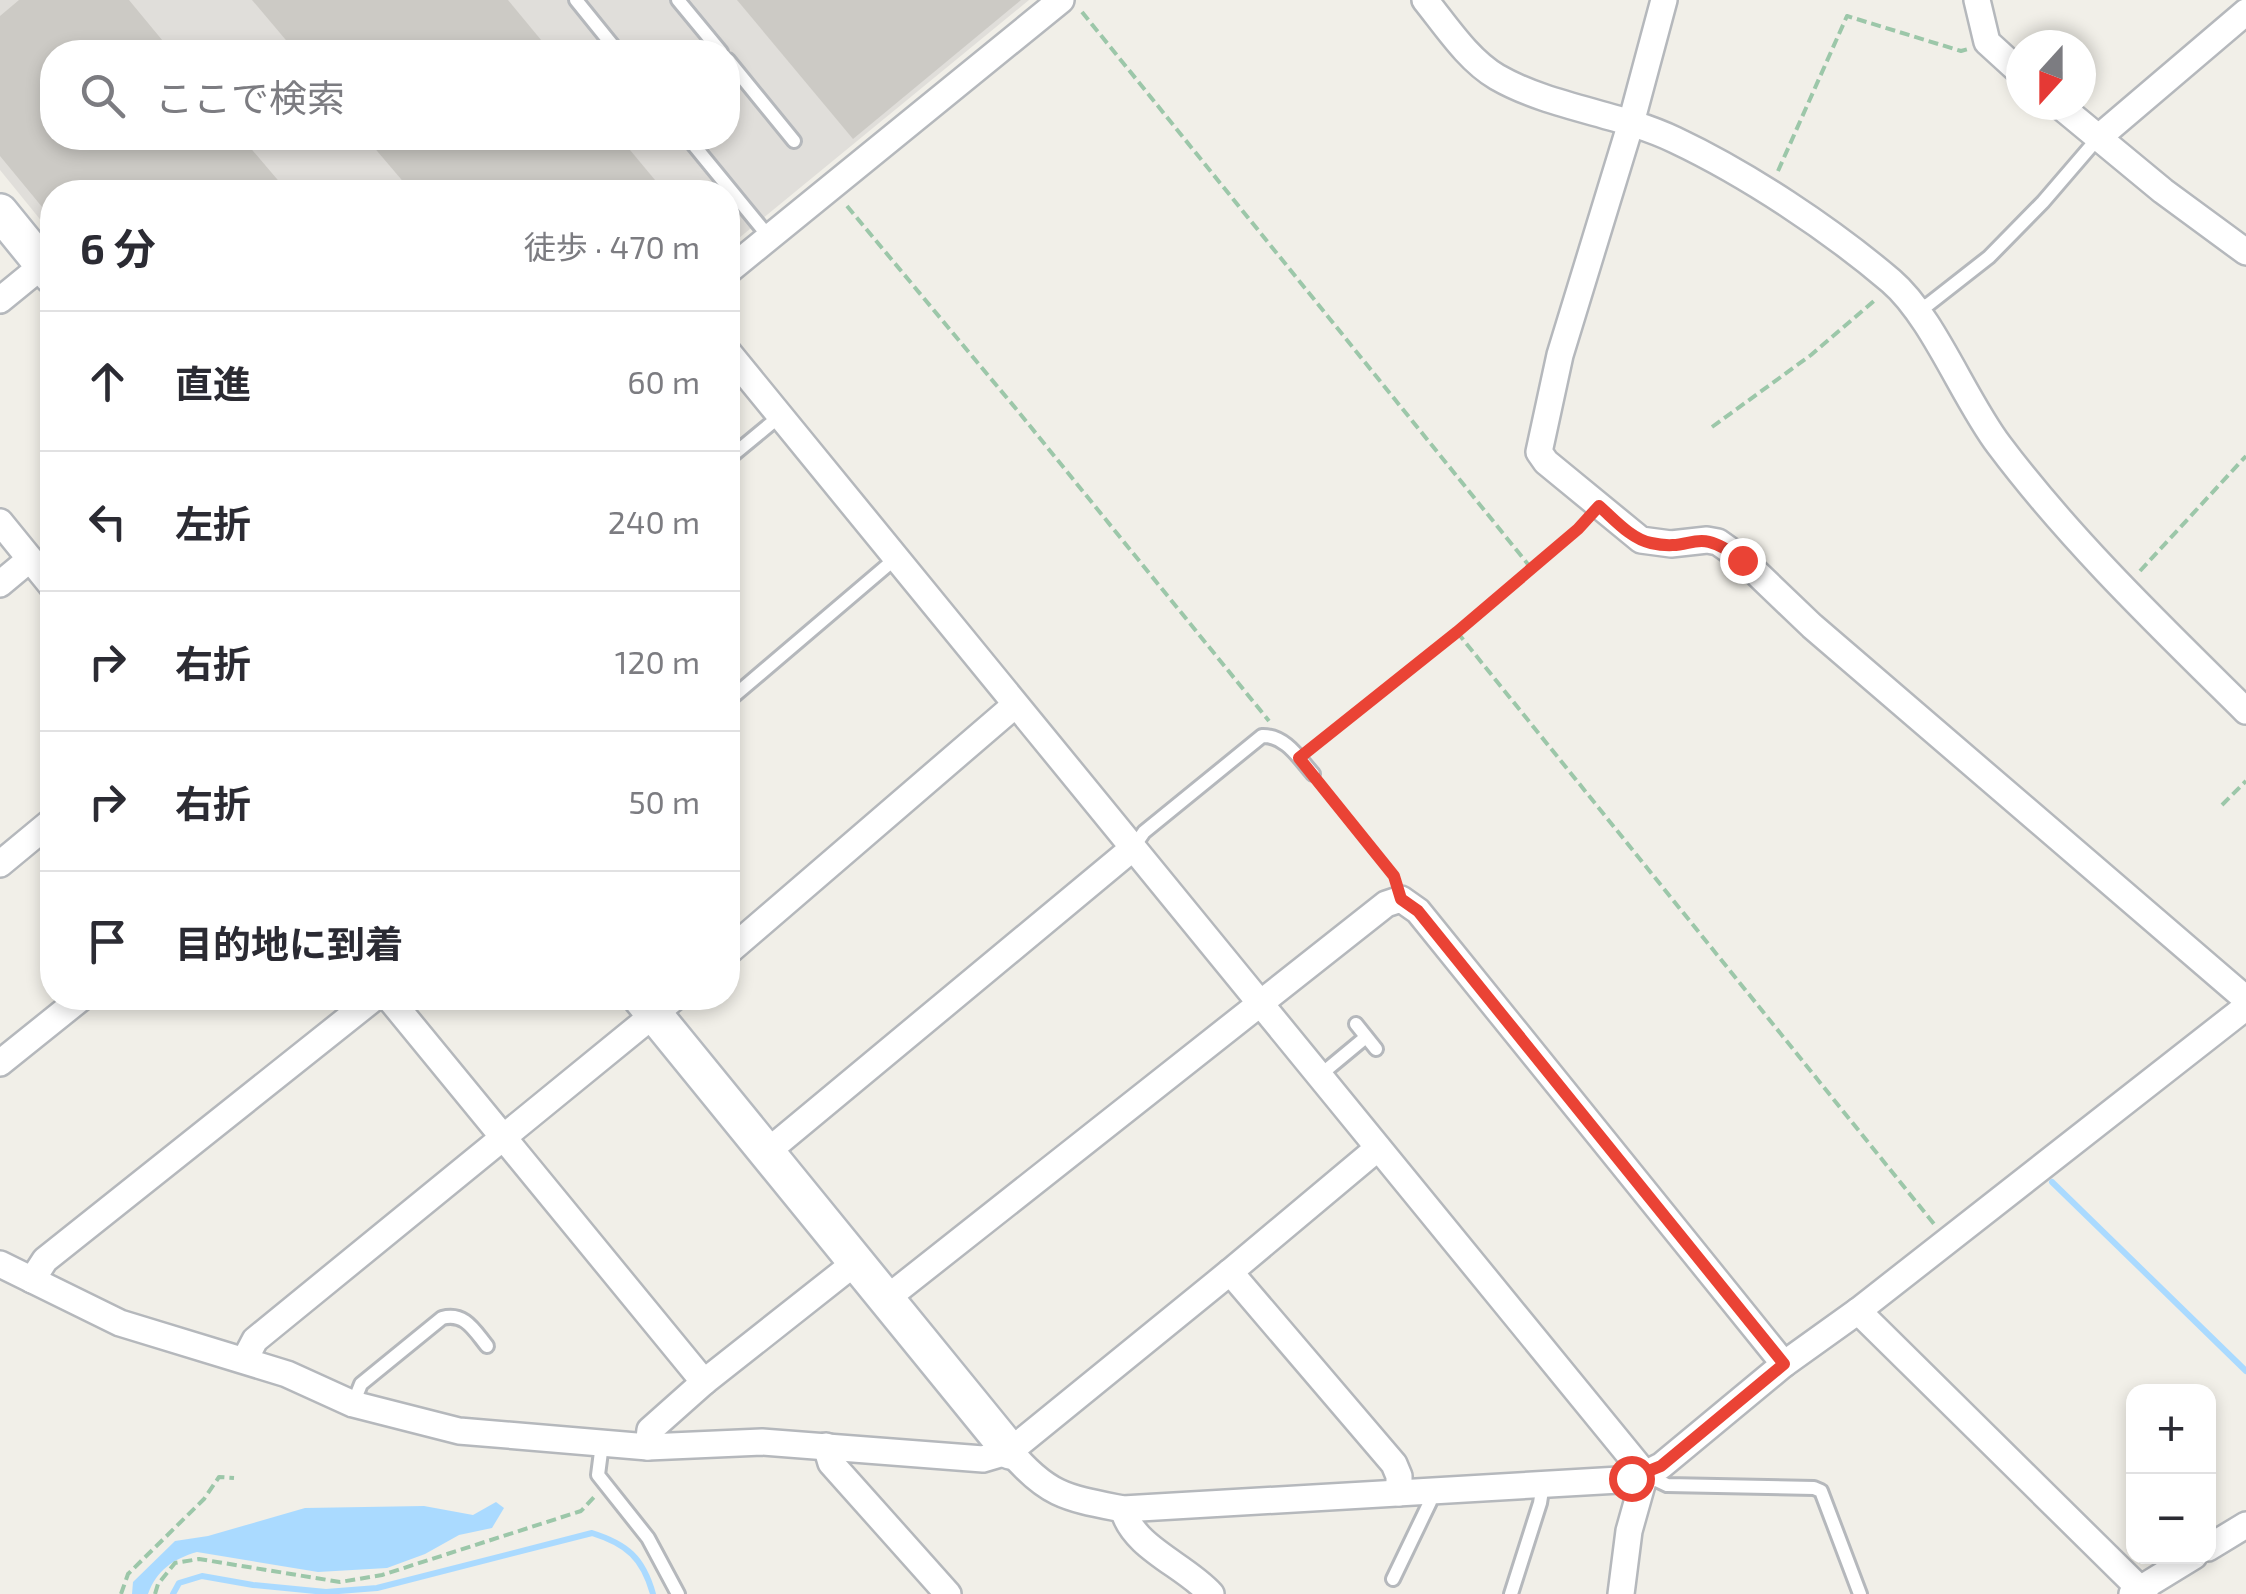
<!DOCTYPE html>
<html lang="ja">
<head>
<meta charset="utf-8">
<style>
  body { margin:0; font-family:"Exo 2","Noto Sans JP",sans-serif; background:#f7f7f7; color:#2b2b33 }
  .controls { position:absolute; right:30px; bottom:30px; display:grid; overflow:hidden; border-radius:20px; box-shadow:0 5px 15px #0003 }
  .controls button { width:90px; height:90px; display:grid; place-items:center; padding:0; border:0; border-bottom:2px solid #e1e1e2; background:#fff; color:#2b2b33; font:50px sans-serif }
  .compass { position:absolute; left:2006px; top:30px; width:90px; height:90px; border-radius:50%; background:#fff; box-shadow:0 5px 15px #0003; rotate:201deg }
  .stop { position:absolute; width:30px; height:30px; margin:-22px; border:8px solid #ea4335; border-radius:50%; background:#fff }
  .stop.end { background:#ea4335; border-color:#fff; box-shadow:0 2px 10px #0008 }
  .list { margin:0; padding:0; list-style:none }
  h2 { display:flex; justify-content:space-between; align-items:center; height:130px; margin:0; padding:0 40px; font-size:42px }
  h2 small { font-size:32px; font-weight:400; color:#7c7c81 }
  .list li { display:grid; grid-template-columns:65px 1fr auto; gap:30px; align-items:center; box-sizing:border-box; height:140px; padding:0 40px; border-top:2px solid #e1e1e2 }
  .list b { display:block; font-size:38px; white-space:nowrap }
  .list em { font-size:32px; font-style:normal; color:#7c7c81 }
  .icon { flex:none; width:55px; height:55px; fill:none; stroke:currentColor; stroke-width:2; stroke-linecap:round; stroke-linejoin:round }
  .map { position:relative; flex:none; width:2246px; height:1594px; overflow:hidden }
  .search { position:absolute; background:#fff; box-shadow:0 5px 15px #0003; left:40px; top:40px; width:700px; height:110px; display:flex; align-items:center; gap:25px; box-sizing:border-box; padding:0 35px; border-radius:40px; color:#7c7c81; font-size:38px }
  .panel { position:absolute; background:#fff; box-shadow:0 5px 15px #0003; left:40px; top:180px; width:700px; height:830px; border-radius:40px }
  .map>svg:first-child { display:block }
</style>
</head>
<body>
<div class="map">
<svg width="2246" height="1594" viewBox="0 0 2246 1594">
  <rect width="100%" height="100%" fill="#f1efe8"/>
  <!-- industrial -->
  <path fill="#e0deda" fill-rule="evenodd" d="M0 0H1029L728 247V192H52V234L0 170ZM52 52H728V138H52Z"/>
  <!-- water -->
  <path fill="#aadaff" d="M496 1502 504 1508 492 1528 459 1535 425 1554 387 1568 318 1572 197 1552C173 1559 157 1570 148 1594H132L133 1582 175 1541 208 1536 305 1508 424 1506 473 1515Z"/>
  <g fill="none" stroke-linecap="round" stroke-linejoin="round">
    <!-- stream -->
    <g stroke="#aadaff" stroke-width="6">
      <path d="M2052 1182 2246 1371"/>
      <path d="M173 1594 179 1583 202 1576 253 1585 326 1592 377 1588 592 1533C627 1544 643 1558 653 1594"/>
    </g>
  </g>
  <!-- building -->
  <g fill="#cccac5">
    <path d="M19 0H129L172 52H52V138H242L288 192H52V219L0 156V16Z"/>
    <path d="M252 0H508L551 52H296Z"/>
    <path d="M737 0H1021L853 139Z"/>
    <path d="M366 138H620L665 192H412Z"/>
  </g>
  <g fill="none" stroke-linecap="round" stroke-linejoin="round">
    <!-- lane casing -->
    <g stroke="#b5b8bc" stroke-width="18">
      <g id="lane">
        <path d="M576 0 618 52"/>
        <path d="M678 0 721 52"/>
        <path d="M728 60 794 141"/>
        <path d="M688 138 769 237"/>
        <path d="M1916 309 1929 304 1989 257 2043 202 2098 138"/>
        <path d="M728 459 780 416"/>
        <path d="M728 701 896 558"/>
        <path d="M1133 848 1144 832 1262 736C1285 735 1299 758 1313 774"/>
        <path d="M1356 1024 1376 1049"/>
        <path d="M1319 1076 1366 1037"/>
        <path d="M353 1404 361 1384 442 1318C465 1312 474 1330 487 1346"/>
        <path d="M602 1444 598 1475 648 1538 678 1594"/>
        <path d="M1646 1475 1667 1485 1814 1488 1821 1491 1860 1594"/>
        <path d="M1393 1579 1430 1502V1491"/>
        <path d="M1511 1594 1540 1503 1543 1484"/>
      </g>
    </g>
    <!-- street casing -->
    <g stroke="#b5b8bc" stroke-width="30">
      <g id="street">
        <path d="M1425 0C1446 26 1468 60 1497 77 1551 108 1619 113 1675 140 1747 174 1830 229 1891 281 1933 317 1964 399 1999 445 2071 541 2161 627 2246 711"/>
        <path d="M1664 0 1631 123 1560 355 1539 452 1546 462 1641 540 1671 544 1707 540 1718 542 1742 559 1812 626 2246 999"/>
        <path d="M1977 0 1987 42 2021 73"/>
        <path d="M2059 105 2163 191 2246 252"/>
        <path d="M2098 138 2246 12"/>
        <path d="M728 271 1061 0"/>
        <path d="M0 300 43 265"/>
        <path d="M728 352 1645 1474"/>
        <path d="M0 522 52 586"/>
        <path d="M0 584 30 559"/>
        <path d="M0 864 52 821"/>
        <path d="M728 952 1015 705"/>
        <path d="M389 998 704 1382"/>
        <path d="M0 1063 81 998"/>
        <path d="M1378 1148 1230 1272 1394 1464 1399 1476V1493"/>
        <path d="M767 1152 1133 848"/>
        <path d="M0 1264 120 1323 287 1374 353 1404 459 1431 648 1447 762 1442 983 1459 1010 1451 1230 1272"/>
        <path d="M32 1280 45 1260 374 998"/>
        <path d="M886 1299 1386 904 1401 899 1418 911 1784 1364"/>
        <path d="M1858 1311 2145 1594"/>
        <path d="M245 1359 255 1340 674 998"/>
        <path d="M826 1446 831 1463 948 1594"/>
        <path d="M648 1447 650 1430 704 1382 856 1262"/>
        <path d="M1010 1451C1048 1496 1067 1498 1123 1509L1619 1480 1645 1474 1661 1466 1784 1364 1858 1311 2246 1007"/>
        <path d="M1123 1509C1133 1548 1185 1565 1211 1594"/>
        <path d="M2208 1548 2246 1525"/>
        <path d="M1621 1594 1629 1531 1645 1474"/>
        <path d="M2132 1594 2194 1556"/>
      </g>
    </g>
    <!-- secondary casing -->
    <g stroke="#b6babf" stroke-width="40">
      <g id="secondary">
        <path d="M0 212 52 276"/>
        <path d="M641 998 1010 1451"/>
      </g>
    </g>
    <!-- path -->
    <g stroke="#9cc7a9" stroke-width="4" stroke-dasharray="10 5" stroke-linecap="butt">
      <path d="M1082 12 1531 568"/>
      <path d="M1778 171 1847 16 1961 51 1968 49"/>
      <path d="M847 206 1017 410 1269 721"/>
      <path d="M1712 427 1811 355 1875 300"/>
      <path d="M2140 571 2246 456"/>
      <path d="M1457 632 1934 1224"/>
      <path d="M1312 747 1457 632 1583 524"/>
      <path d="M1322 786 1394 876"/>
      <path d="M2222 805 2246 781"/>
      <path d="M121 1594 128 1574 204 1499 219 1477 234 1478"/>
      <path d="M155 1594 158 1584 175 1563 199 1559 340 1582 382 1575 581 1511 595 1496"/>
    </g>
    <!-- lane -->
    <use href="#lane" stroke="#fff" stroke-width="12"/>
    <!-- street -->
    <use href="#street" stroke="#fff" stroke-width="25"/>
    <!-- secondary -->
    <use href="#secondary" stroke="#fff" stroke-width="35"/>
  </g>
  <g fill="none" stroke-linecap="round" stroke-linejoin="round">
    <!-- route -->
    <path stroke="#ea4335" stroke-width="12" d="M1631 1478 1661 1466 1784 1364 1418 911 1401 899 1394 876 1299 758 1457 632 1578 529 1599 506C1614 519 1631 539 1651 543 1696 553 1693 523 1742 560"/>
  </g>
</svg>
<div class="controls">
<button>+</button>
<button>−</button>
</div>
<svg class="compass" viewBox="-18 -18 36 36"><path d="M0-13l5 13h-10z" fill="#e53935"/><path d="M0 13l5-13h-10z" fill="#7c7c81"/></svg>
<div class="stop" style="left:1631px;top:1478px"></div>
<div class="stop end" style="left:1742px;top:560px"></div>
<div class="search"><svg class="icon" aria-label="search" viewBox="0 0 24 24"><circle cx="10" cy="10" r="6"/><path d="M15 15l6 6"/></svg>ここで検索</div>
<section class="panel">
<h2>6 分<small>徒歩 · 470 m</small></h2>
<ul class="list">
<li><svg class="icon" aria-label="ahead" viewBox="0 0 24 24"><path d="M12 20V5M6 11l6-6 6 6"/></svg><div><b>直進</b></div><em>60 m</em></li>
<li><svg class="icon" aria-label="left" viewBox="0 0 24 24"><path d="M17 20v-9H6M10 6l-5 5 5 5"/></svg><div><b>左折</b></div><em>240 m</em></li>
<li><svg class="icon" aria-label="right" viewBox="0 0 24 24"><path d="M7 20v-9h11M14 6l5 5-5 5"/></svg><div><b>右折</b></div><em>120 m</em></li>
<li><svg class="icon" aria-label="right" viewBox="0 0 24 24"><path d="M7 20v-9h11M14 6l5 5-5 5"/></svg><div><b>右折</b></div><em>50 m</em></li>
<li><svg class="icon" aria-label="arrive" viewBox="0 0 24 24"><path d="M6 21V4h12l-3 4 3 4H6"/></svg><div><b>目的地に到着</b></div></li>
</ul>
</section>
</div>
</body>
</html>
